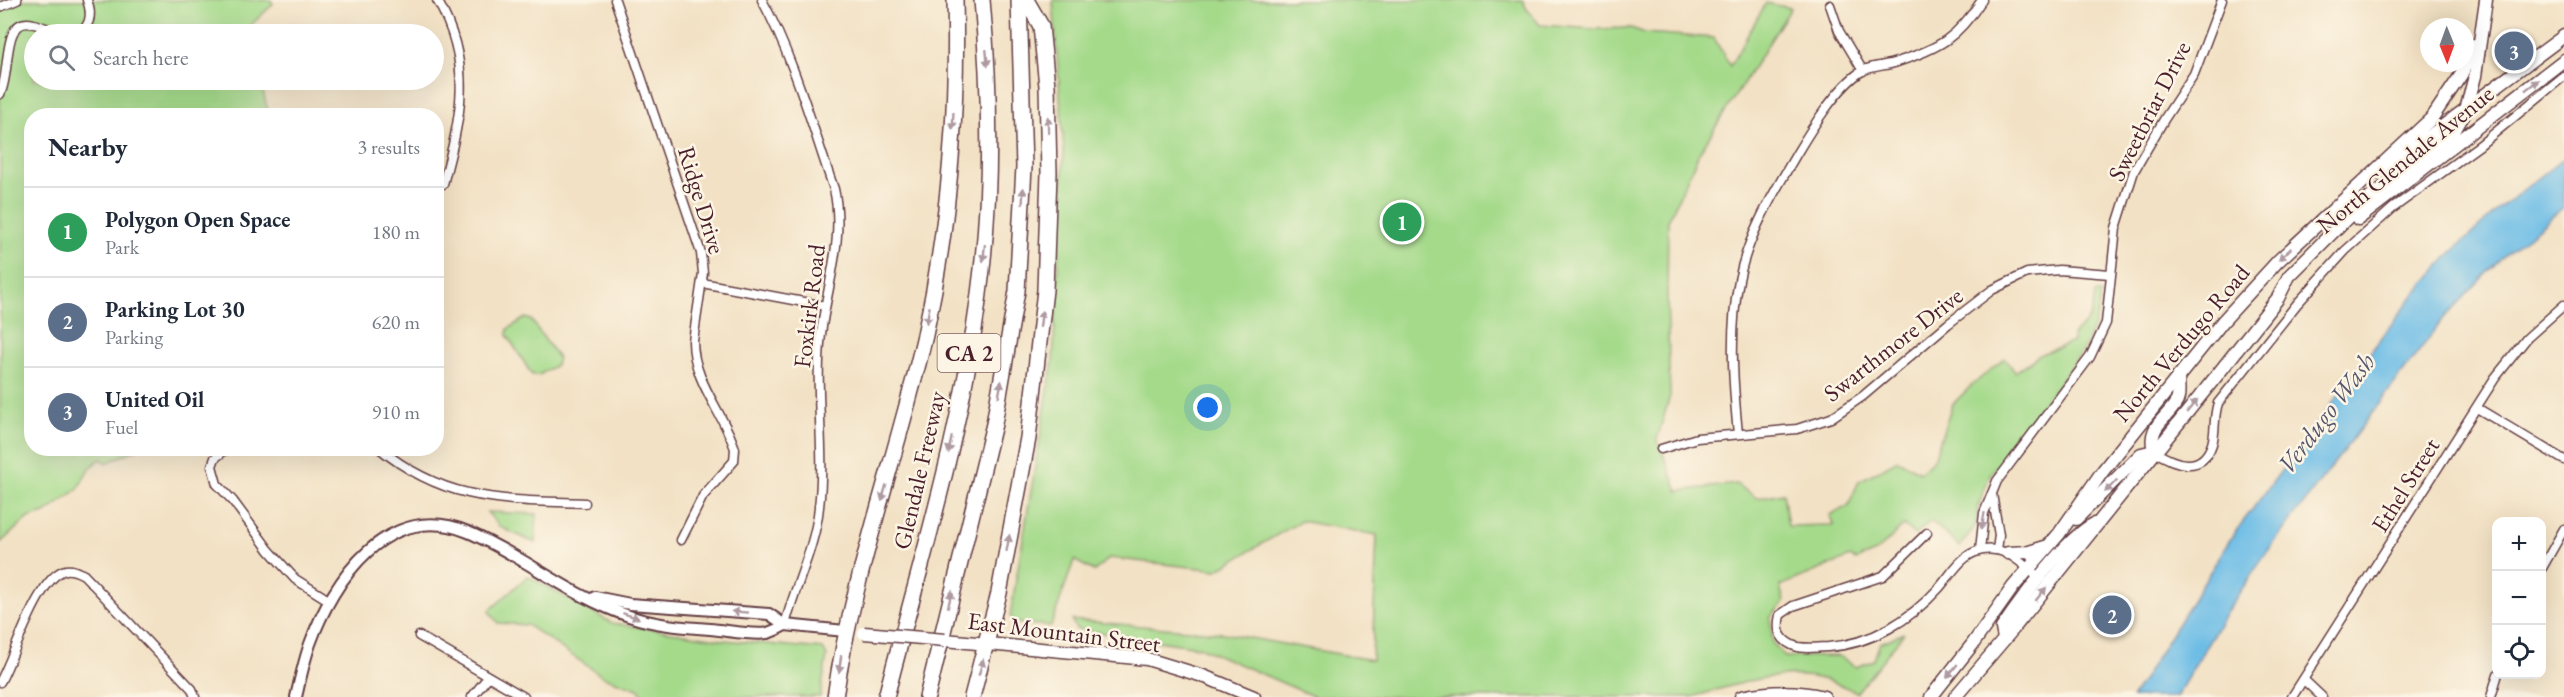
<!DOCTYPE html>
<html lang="en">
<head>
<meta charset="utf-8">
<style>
  body { margin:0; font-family:"EB Garamond",serif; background:#f6f6f7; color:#1f2937 }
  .controls { position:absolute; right:18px; bottom:18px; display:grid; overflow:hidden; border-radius:12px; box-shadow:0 6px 24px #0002 }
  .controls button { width:54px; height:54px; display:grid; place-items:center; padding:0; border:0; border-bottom:2px solid #e0e1e3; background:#fff; color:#1f2937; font:30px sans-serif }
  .compass { position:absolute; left:2420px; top:18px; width:54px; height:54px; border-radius:50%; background:#fff; box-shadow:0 6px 24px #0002; rotate:179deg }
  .you { position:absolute; left:1208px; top:408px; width:21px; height:21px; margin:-15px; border:4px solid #fff; border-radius:50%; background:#1a73e8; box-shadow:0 0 0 9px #1a73e833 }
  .badge { display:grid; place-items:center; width:39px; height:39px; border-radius:50%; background:#db2777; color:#fff; font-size:20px; font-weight:700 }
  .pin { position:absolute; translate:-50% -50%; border:3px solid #fff; box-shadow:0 2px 6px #0006 }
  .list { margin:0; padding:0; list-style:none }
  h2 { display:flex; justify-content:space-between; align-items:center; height:78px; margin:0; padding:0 24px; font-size:26px }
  h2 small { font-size:20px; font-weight:400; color:#747a83 }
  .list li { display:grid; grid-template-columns:39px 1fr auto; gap:18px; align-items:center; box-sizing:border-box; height:90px; padding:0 24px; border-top:2px solid #e0e1e3 }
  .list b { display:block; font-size:22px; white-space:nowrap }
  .list p { margin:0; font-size:20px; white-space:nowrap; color:#747a83 }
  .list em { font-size:20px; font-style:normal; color:#747a83 }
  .icon { flex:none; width:33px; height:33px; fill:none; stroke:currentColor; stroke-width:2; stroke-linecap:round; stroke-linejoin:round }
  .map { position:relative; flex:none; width:2564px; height:697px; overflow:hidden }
  .search { position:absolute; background:#fff; box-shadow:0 6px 24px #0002; left:24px; top:24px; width:420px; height:66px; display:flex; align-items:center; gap:15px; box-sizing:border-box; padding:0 21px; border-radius:33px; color:#747a83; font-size:22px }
  .panel { position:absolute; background:#fff; box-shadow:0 6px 24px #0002; left:24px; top:108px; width:420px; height:348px; border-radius:24px }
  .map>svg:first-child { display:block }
</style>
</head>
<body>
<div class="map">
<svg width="2564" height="697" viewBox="0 0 2564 697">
  <rect width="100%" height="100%" fill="#fcf5e5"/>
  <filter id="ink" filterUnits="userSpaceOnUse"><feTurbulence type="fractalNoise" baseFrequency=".0167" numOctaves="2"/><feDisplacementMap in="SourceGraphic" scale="12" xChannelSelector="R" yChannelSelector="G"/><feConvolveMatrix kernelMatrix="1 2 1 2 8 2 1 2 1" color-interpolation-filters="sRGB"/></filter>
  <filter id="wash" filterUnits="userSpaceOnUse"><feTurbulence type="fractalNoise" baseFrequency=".008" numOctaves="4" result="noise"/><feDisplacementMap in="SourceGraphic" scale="24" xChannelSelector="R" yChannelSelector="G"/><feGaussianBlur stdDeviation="1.35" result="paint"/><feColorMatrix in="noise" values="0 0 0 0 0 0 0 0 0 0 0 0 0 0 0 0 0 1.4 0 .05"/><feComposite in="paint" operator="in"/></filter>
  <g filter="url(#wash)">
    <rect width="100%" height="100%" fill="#f2e1c4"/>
    <!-- green -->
    <g fill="#a5da8b" stroke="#787c5b" stroke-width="1.5">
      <path d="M0 0H271L273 4 248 28 249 34H34V80H260L269 115 32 116V448L137 449 107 463 100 459 88 470 78 489 45 513 28 518 0 543Z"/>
      <path d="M1053 0H1523L1526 8 1540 25 1594 29 1631 28 1645 33 1714 38 1730 66 1766 3 1791 8 1699 153 1668 221 1667 296 1670 396 1657 439 1678 491 1736 484 1757 498 1783 493 1788 526 1833 525 1830 515 1848 506 1859 481 1898 460 1920 472 1934 459 1952 405 1971 386 2005 358 2015 372 2041 354 2073 342 2072 335C2089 324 2093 313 2095 293H2101C2098 316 2093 333 2081 353L1990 475 1980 501 1975 526 1960 547 1931 521 1915 535 1904 525 1876 552 1856 560 1850 557 1780 586 1784 602 1770 618 1773 643 1785 657 1839 656 1856 667 1874 660 1880 643 1904 633 1857 692C1847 688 1837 683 1826 680 1781 667 1735 685 1692 697H1315L1199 647 1076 629 1072 620 1223 633 1372 660 1377 535 1301 521 1217 570 1110 558 1094 571 1074 560 1051 626 1015 623 1010 616 1053 361 1064 151Z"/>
      <path d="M525 318 531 320 558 358 556 365 539 375H532L507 335 508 329Z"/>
      <path d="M487 512 537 514 535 543 500 527Z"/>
      <path d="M528 576 612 623 724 640 823 649 827 656 820 697H645L638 689 604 677 527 625 498 623 489 611Z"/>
    </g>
    <!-- water -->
    <path fill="#6bbce6" stroke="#5a6e88" stroke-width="1.5" d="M2564 158V207L2499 260 2441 322 2267 552 2229 608 2176 697H2132L2233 535 2409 301 2451 253 2495 212Z"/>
  </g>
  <g filter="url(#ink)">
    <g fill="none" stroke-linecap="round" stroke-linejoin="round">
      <!-- minor casing -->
      <g stroke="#633c42" stroke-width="11">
        <g id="minor">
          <path d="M437 0C474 64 461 117 443 184"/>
          <path d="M615 0 701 253 703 273 693 341C693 381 723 412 735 449L734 461 703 496 681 540"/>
          <path d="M762 0C794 59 812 126 834 189 845 238 827 285 821 334 814 391 826 449 819 507 815 548 795 585 785 625"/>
          <path d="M1830 5 1839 31 1863 71"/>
          <path d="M0 7 17 0"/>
          <path d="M73 34C90 30 93 16 87 0"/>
          <path d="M0 94C12 72 0 15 34 24 43 26 51 31 60 34"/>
          <path d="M702 283 825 306"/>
          <path d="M2477 408 2564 460"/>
          <path d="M1738 434C1733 382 1729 331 1739 280 1748 234 1774 193 1797 153 1812 128 1837 87 1862 71 1871 66 1886 66 1897 62 1940 48 1957 38 1982 0"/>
          <path d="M228 448 215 458 212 466 217 484 233 501 269 550 295 579 330 601"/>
          <path d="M379 448C446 503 504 500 585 503"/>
          <path d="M1661 449 1697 438 1797 429 1831 418 1863 396 1948 324 1992 290 2027 273 2059 270 2110 274"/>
          <path d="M2154 451C2174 464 2202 475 2212 444 2216 431 2213 419 2218 403L2297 304 2345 251 2393 208 2480 145 2564 76"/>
          <path d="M1992 494 1999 535 1997 550"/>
          <path d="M1927 533 1883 576 1793 606 1780 615C1777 628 1778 638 1792 645 1802 650 1817 647 1828 647 1872 644 1910 620 1939 588 1950 576 1962 554 1979 551 2006 544 2020 563 2039 577"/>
          <path d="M1980 550 1984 513 1997 481 2090 357 2106 323 2116 228 2134 171 2165 118 2194 74 2222 0"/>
          <path d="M2542 568 2564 529"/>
          <path d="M419 636 524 697"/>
          <path d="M2304 680 2322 697"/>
          <path d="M0 682C14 658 38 575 66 570 73 569 78 572 84 575L192 689 195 697"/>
          <path d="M472 697 488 677"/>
          <path d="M2292 697 2495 378 2527 338 2564 305"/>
          <path d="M2491 697 2498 674"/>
        </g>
      </g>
      <!-- tertiary casing -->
      <g stroke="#633c42" stroke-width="14">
        <g id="tertiary">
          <path d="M595 597 630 604 769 614 785 625 845 631"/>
          <path d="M296 697C300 680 304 661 310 644 333 580 388 499 468 532 524 556 571 597 629 616 655 625 682 627 710 629 725 630 755 636 768 633 774 631 780 628 785 625"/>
        </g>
      </g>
      <!-- secondary casing -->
      <g stroke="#633c42" stroke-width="15">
        <g id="secondary">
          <path d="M2380 173 2564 36"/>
          <path d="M2358 219 2564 60"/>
          <path d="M2154 451C2147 425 2166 421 2177 401 2180 395 2178 384 2178 377"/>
          <path d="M2076 519 2141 454 2154 451"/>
          <path d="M2008 553 2029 552 2045 547"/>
          <path d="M2004 639 2002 628C2021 600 2066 538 2094 524"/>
          <path d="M945 640 1147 659 1203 676 1254 697"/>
          <path d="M1741 697C1769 691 1796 690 1824 697"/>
          <path d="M1931 697 1972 645 2013 587 2059 534 2102 472 2223 321 2278 261 2432 118 2461 75 2474 45"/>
          <path d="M1955 697 2013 629 2218 374 2278 298 2289 276 2355 210 2453 133 2466 110 2475 76 2486 0"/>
        </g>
      </g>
      <!-- motorway casing -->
      <g stroke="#633c42" stroke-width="18">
        <g id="motorway">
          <path d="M835 697C853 574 897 456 925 335 949 225 958 112 955 0"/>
          <path d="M886 697C920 565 962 430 979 294 992 197 991 98 982 0"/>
          <path d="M927 697 994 424 1017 291 1024 167 1019 0"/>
          <path d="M972 697 999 593 1028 438 1045 290 1049 173 1047 86 1041 26 1026 0"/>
        </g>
      </g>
      <!-- minor -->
      <use href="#minor" stroke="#fff" stroke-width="8"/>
      <!-- tertiary -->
      <use href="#tertiary" stroke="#fff" stroke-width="10"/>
      <!-- secondary -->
      <use href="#secondary" stroke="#fff" stroke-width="12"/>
      <!-- motorway -->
      <use href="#motorway" stroke="#fff" stroke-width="15"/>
      <!-- secondary-bridge casing -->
      <g stroke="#633c42" stroke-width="15" stroke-linecap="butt">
        <path id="secondary-bridge" d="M864 633 945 640"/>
      </g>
      <!-- secondary-bridge -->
      <use href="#secondary-bridge" stroke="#fff" stroke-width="12"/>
    </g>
    <!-- one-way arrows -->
    <defs><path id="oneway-solid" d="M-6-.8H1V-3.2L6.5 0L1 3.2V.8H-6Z" transform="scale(1.5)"/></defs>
    <g fill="#ae9aa0">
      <use href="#oneway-solid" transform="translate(987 58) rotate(85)"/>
      <use href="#oneway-solid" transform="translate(2532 85) rotate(-38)"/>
      <use href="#oneway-solid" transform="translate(953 121) rotate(93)"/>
      <use href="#oneway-solid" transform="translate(1048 125) rotate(-92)"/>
      <use href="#oneway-solid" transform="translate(1023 196) rotate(-87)"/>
      <use href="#oneway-solid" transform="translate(984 253) rotate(96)"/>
      <use href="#oneway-solid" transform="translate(2285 254) rotate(136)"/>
      <use href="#oneway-solid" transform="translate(928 315) rotate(101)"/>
      <use href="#oneway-solid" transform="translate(1041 319) rotate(-83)"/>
      <use href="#oneway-solid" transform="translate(1000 389) rotate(-80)"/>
      <use href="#oneway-solid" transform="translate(2192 406) rotate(-50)"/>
      <use href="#oneway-solid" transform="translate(950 445) rotate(102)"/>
      <use href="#oneway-solid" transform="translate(2111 486) rotate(135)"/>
      <use href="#oneway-solid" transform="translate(884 493) rotate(106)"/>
      <use href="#oneway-solid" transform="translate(1983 521) rotate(100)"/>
      <use href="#oneway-solid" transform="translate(1008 543) rotate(-80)"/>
      <use href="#oneway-solid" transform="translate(2041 594) rotate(-51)"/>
      <use href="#oneway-solid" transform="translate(950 599) rotate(-76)"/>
      <use href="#oneway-solid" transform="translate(740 612) rotate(-176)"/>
      <use href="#oneway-solid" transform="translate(631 616) rotate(18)"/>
      <use href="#oneway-solid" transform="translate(840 664) rotate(98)"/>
      <use href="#oneway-solid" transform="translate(981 667) rotate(-74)"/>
      <use href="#oneway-solid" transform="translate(1952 671) rotate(129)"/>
    </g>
  </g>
  <g text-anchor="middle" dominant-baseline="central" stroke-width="5" stroke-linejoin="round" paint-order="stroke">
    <!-- shield labels -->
    <rect fill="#fcf5e5" stroke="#7f5f63" stroke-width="1.5" x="937.5" y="334" width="63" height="38" rx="4.5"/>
    <g font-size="22" font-weight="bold" fill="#4a1f2b">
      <text x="969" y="353">CA 2</text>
    </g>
    <!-- street labels -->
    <g font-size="24" fill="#4a1f2b" stroke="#fcf5e5">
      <text transform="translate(2149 111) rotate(-63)">Sweetbriar Drive</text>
      <text transform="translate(2405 159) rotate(-39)">North Glendale Avenue</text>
      <text transform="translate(702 200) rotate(73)">Ridge Drive</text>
      <text transform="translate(809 306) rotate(-83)">Foxkirk Road</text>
      <text transform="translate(2181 343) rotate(-50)">North Verdugo Road</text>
      <text transform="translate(1893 344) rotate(-38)">Swarthmore Drive</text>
      <text transform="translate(919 470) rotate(-77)">Glendale Freeway</text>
      <text transform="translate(2405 485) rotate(-58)">Ethel Street</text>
      <text transform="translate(1064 632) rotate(7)">East Mountain Street</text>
    </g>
    <!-- water labels -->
    <g font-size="26" font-style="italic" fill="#56566c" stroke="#fcf5e5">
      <text transform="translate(2326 413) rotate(-53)">Verdugo Wash</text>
    </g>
  </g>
</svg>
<div class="controls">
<button>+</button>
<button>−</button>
<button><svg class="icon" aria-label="locate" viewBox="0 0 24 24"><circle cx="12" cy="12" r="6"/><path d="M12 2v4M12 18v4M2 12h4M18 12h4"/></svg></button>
</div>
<svg class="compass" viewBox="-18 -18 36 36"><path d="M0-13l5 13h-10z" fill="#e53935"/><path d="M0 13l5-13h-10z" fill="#747a83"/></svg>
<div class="you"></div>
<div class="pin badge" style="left:1402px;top:222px;background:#2e9e5b">1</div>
<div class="pin badge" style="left:2112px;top:615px;background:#5c6f8a">2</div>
<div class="pin badge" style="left:2514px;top:51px;background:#5c6f8a">3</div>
<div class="search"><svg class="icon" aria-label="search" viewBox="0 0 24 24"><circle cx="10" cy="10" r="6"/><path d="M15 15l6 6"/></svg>Search here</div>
<section class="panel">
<h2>Nearby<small>3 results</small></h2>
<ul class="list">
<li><span class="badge" style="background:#2e9e5b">1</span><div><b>Polygon Open Space</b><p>Park</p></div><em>180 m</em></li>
<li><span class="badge" style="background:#5c6f8a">2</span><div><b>Parking Lot 30</b><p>Parking</p></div><em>620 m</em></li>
<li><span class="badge" style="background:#5c6f8a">3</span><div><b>United Oil</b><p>Fuel</p></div><em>910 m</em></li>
</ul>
</section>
</div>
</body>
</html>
